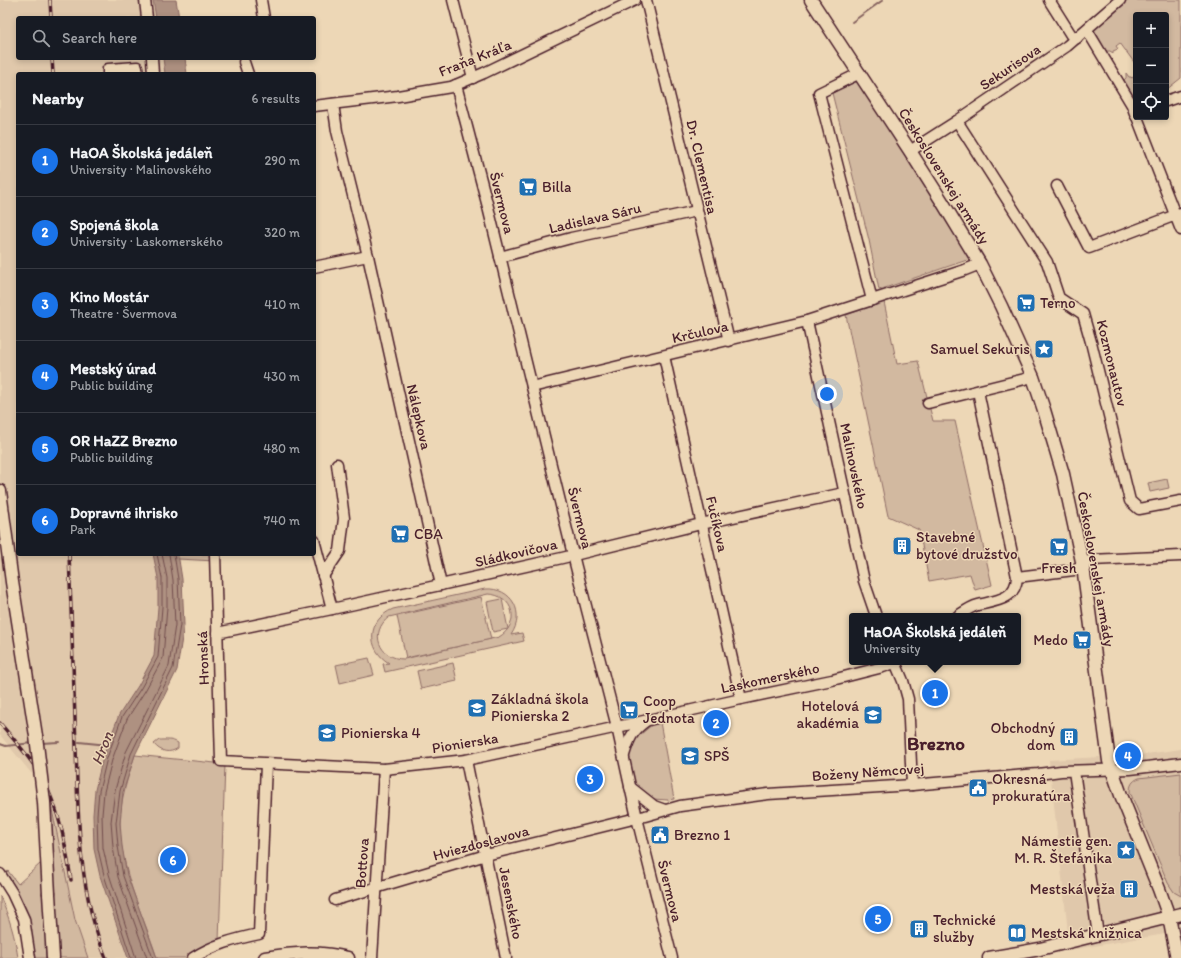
<!DOCTYPE html>
<html lang="en">
<head>
<meta charset="utf-8">
<style>
  body { margin:0; font-family:Itim,sans-serif; background:#242831; color:#f1f3f6 }
  .controls { position:absolute; right:12px; top:12px; display:grid; overflow:hidden; border-radius:4px; box-shadow:0 2px 6px #0003 }
  .controls button { width:36px; height:36px; display:grid; place-items:center; padding:0; border:0; border-bottom:1px solid #363941; background:#171b24; color:#f1f3f6; font:20px sans-serif }
  .you { position:absolute; left:827px; top:394px; width:14px; height:14px; margin:-10px; border:3px solid #fff; border-radius:50%; background:#1a73e8; box-shadow:0 0 0 6px #1a73e833 }
  .badge { display:grid; place-items:center; width:26px; height:26px; border-radius:50%; background:#1a73e8; color:#fff; font-size:13px; font-weight:700 }
  .pin { position:absolute; translate:-50% -50%; border:2px solid #fff; box-shadow:0 1px 4px #0006 }
  .popup { position:absolute; left:849px; top:613px; width:172px; height:52px; box-sizing:border-box; display:grid; place-content:center; border-radius:4px; background:#171b24; filter:drop-shadow(0 1px 3px #0005); font-size:13px; white-space:nowrap; color:#9ea1a6 }
  .popup b { font-size:15px; color:#f1f3f6 }
  .popup::after { content:''; position:absolute; left:50%; top:100%; margin-left:-8px; border:8px solid transparent; border-top-color:#171b24 }
  .list { margin:0; padding:0; list-style:none }
  h2 { display:flex; justify-content:space-between; align-items:center; height:52px; margin:0; padding:0 16px; font-size:17px }
  h2 small { font-size:13px; font-weight:400; color:#9ea1a6 }
  .list li { display:grid; grid-template-columns:26px 1fr auto; gap:12px; align-items:center; box-sizing:border-box; height:72px; padding:0 16px; border-top:1px solid #363941 }
  .list b { display:block; font-size:15px; white-space:nowrap }
  .list p { margin:0; font-size:13px; white-space:nowrap; color:#9ea1a6 }
  .list em { font-size:13px; font-style:normal; color:#9ea1a6 }
  .icon { flex:none; width:22px; height:22px; fill:none; stroke:currentColor; stroke-width:2; stroke-linecap:round; stroke-linejoin:round }
  .map { position:relative; flex:none; width:1181px; height:958px; overflow:hidden }
  .search { position:absolute; background:#171b24; box-shadow:0 2px 6px #0003; left:16px; top:16px; width:300px; height:44px; display:flex; align-items:center; gap:10px; box-sizing:border-box; padding:0 14px; border-radius:4px; color:#9ea1a6; font-size:15px }
  .panel { position:absolute; background:#171b24; box-shadow:0 2px 6px #0003; left:16px; top:72px; width:300px; height:484px; border-radius:4px }
  .map>svg:first-child { display:block }
</style>
</head>
<body>
<div class="map">
<svg width="1181" height="958" viewBox="0 0 1181 958">
  <rect width="100%" height="100%" fill="#edd7b6"/>
  <filter id="ink" filterUnits="userSpaceOnUse"><feTurbulence type="fractalNoise" baseFrequency=".025" numOctaves="2"/><feDisplacementMap in="SourceGraphic" scale="8" xChannelSelector="R" yChannelSelector="G"/><feConvolveMatrix kernelMatrix="1 2 1 2 8 2 1 2 1" color-interpolation-filters="sRGB"/></filter>
  <g filter="url(#ink)">
    <!-- built -->
    <g fill="#e0c8ab">
      <path d="M0 0H153L156 18H18V58H163L165 74H18V554H153L158 578V607L154 656 138 686 119 715 95 790 93 815 94 849 100 876 128 958H88L75 920 49 795 0 735Z"/>
      <path d="M1181 749V927L1165 934 1070 950 1049 760 1117 756 1119 758Z"/>
    </g>
    <!-- green -->
    <g fill="#d2b9a0" stroke="#8e6c66" fill-rule="evenodd">
      <path d="M1122 0H1181V78L1166 90V15H1136V65L1120 43 1116 46 1118 49 1113 51V53L1110 51H1106L1092 26Z"/>
      <path d="M1126 73 1129 77H1131L1132 78 1136 75V100H1134L1123 81 1126 78Z"/>
      <path d="M858 81 970 259 879 290 869 240 832 93Z"/>
      <path d="M884 302 897 364 918 361 933 421H955L992 585 975 590 970 574 929 581 919 530 888 516 846 315Z"/>
      <path d="M1167 479 1169 488 1150 492 1148 483Z"/>
      <path d="M178 554H215V561L178 559Z"/>
      <path d="M485 589C512 587 526 613 511 635L522 633 524 641 385 672 383 664 389 663C366 649 367 620 393 609ZM488 594C514 595 521 624 499 637L404 659C379 659 369 632 389 617Z"/>
      <path d="M481 597 491 639 406 658 397 616Z"/>
      <path d="M502 599 508 629 493 632 487 602Z"/>
      <path d="M369 658 374 675 340 683 336 665Z"/>
      <path d="M453 663 457 681 421 689 417 671Z"/>
      <path d="M660 722 674 799 668 800 653 799 641 791 635 783 630 774 628 759 635 739 653 724Z"/>
      <path d="M159 740C166 740 172 739 178 743V748C170 754 160 752 154 744Z"/>
      <path d="M135 755 225 764 219 941 191 958H157C143 914 120 871 120 823 120 800 128 777 135 755Z"/>
      <path d="M1181 773V896L1174 892 1168 883 1130 792C1130 785 1132 781 1139 778Z"/>
      <path d="M49 795 75 920 88 958H58Z"/>
      <path d="M41 863 45 917 46 958H34L4 874 8 871 18 884Z"/>
      <path d="M0 896C9 917 15 936 18 958H0Z"/>
    </g>
    <!-- water -->
    <g fill="#ae9181" stroke="#86635f">
      <path d="M153 0H176L179 18H156Z"/>
      <path d="M163 58H185L187 74H165Z"/>
      <path d="M153 554H178L182 579 184 625 177 670 135 755 123 792 120 823 122 846 127 875 157 958H128L100 876 94 849 93 815 95 790 103 757 119 715 138 686 154 656 158 607V578Z"/>
    </g>
    <g fill="none" stroke-linecap="round" stroke-linejoin="round">
      <!-- shore -->
      <g stroke="#724d4d" stroke-width="1">
        <path d="M131 958 104 875 98 849 97 815 99 791 107 758 122 717 141 688 158 657 162 607V578L157 554"/>
        <path d="M136 958 109 874 103 848 102 815 104 792 112 760 127 719 145 691 163 658 167 607V578L162 554"/>
        <path d="M147 958 118 877 113 847 111 822 115 790 126 752 169 666 175 625 173 580 169 554"/>
        <path d="M153 958 123 876 118 846 116 823 120 791 131 754 173 668 180 625 178 579 174 554"/>
      </g>
      <!-- stream -->
      <g stroke="#86635f" stroke-width="2">
        <path d="M852 22 883 0"/>
        <path d="M79 742 108 745 110 744"/>
        <path d="M41 743 59 742"/>
        <path d="M0 744 6 746 32 743"/>
      </g>
      <!-- minor casing -->
      <g stroke="#4a1f2b" stroke-width="13">
        <g id="minor">
          <path d="M145 0 147 18"/>
          <path d="M261 0 264 18"/>
          <path d="M453 0 473 78"/>
          <path d="M646 0 729 341"/>
          <path d="M1049 0 1071 35 1077 38"/>
          <path d="M1087 30 1132 105 1136 116"/>
          <path d="M152 58 153 74"/>
          <path d="M244 62 248 74"/>
          <path d="M860 73 819 93 872 300"/>
          <path d="M108 74V69L137 67 138 74"/>
          <path d="M456 85 488 207 576 567 617 727 637 818 672 958"/>
          <path d="M1166 101 1181 96"/>
          <path d="M333 104 337 131 368 256 441 585"/>
          <path d="M314 106 398 96 451 87 484 73 635 0"/>
          <path d="M1137 117 1181 230"/>
          <path d="M957 121 1047 262 1059 298 1083 314 1091 342 1130 501 1139 509 1181 501"/>
          <path d="M910 151 957 121 1067 46 1120 0"/>
          <path d="M1057 186 1089 248 1181 213"/>
          <path d="M500 257 571 238 697 211"/>
          <path d="M314 267 368 256"/>
          <path d="M807 321 864 581 876 616"/>
          <path d="M664 356 741 699"/>
          <path d="M532 387 807 321 965 270 980 264"/>
          <path d="M928 403 1033 377"/>
          <path d="M314 540 332 609"/>
          <path d="M215 554 221 761 384 769 466 760 604 730 741 699 832 680 883 667 897 662"/>
          <path d="M323 576 340 551 344 518 337 464"/>
          <path d="M1017 577 1074 570 1091 560 1181 556"/>
          <path d="M958 616C964 612 970 607 978 605 995 601 1016 600 1017 577L978 391"/>
          <path d="M217 633 332 609 562 558 701 524 844 493"/>
          <path d="M895 662 903 681 908 699 912 785"/>
          <path d="M624 755C629 739 632 731 646 721"/>
          <path d="M466 760 506 958"/>
          <path d="M1074 771 1098 935"/>
          <path d="M630 787 654 806 665 810"/>
          <path d="M0 874 12 893 24 919 30 958"/>
          <path d="M335 900 486 855 645 816 680 806 768 794 912 785 1038 774 1061 771 1130 769 1181 763"/>
          <path d="M193 958C213 945 235 939 259 934L266 764"/>
          <path d="M372 958 384 769"/>
        </g>
      </g>
      <!-- major casing -->
      <g stroke="#4a1f2b" stroke-width="15">
        <g id="major">
          <path d="M811 0 910 151 943 203 980 264 1001 306 1033 377 1044 410 1063 474 1083 566 1109 761 1121 795 1159 889 1169 917 1177 958"/>
          <path d="M0 491 12 582 36 736"/>
          <path d="M49 894 53 958"/>
          <path d="M265 958C294 953 320 951 348 958"/>
          <path d="M989 958 1040 949 1181 914"/>
        </g>
      </g>
      <!-- minor -->
      <use href="#minor" stroke="#edd7b6" stroke-width="10"/>
      <!-- major -->
      <use href="#major" stroke="#edd7b6" stroke-width="12"/>
      <!-- rail casing -->
      <g stroke="#4a1f2b" stroke-width="3.5">
        <g id="rail">
          <path d="M50 0 51 18"/>
          <path d="M52 58 53 74"/>
          <path d="M69 554C71 618 74 682 76 746 78 818 78 890 106 958"/>
          <path d="M0 723C13 739 28 754 38 772 59 805 65 841 71 880"/>
        </g>
      </g>
      <!-- rail -->
      <use href="#rail" stroke="#edd7b6" stroke-width="2" stroke-dasharray="6" stroke-linecap="butt"/>
      <!-- major-bridge casing -->
      <g stroke="#4a1f2b" stroke-width="15" stroke-linecap="butt">
        <path id="major-bridge" d="M36 736 44 802 49 894"/>
      </g>
      <!-- major-bridge -->
      <use href="#major-bridge" stroke="#edd7b6" stroke-width="12"/>
    </g>
  </g>
  <!-- icons -->
  <defs>
    <g id="supermarket-square" transform="scale(1)"><rect x="-9" y="-9" width="18" height="18" rx="4" fill="#1f6fb2" stroke="#edd7b6"/><path d="M-6-5.5h2.5l.6 2H6L4.5 2H-2.5L-4.4-4H-6ZM-1.5 3.2a1.3 1.3 0 1 0 .1 0ZM3 3.2a1.3 1.3 0 1 0 .1 0Z" fill="#fff"/></g>
    <g id="sight-square" transform="scale(1)"><rect x="-9" y="-9" width="18" height="18" rx="4" fill="#1f6fb2" stroke="#edd7b6"/><path d="M0-6L1.8-2.2L6-1.7L2.9 1.2L3.7 5.4L0 3.3L-3.7 5.4L-2.9 1.2L-6-1.7L-1.8-2.2Z" fill="#fff"/></g>
    <g id="building-square" transform="scale(1)"><rect x="-9" y="-9" width="18" height="18" rx="4" fill="#1f6fb2" stroke="#edd7b6"/><path d="M-4-6H4V6H1V3H-1V6H-4ZM-2.5-4.3h1.7v1.8h-1.7ZM.8-4.3h1.7v1.8H.8ZM-2.5-1h1.7V.8h-1.7ZM.8-1h1.7V.8H.8Z" fill="#fff"/></g>
    <g id="school-square" transform="scale(1)"><rect x="-9" y="-9" width="18" height="18" rx="4" fill="#1f6fb2" stroke="#edd7b6"/><path d="M0-5L7-2L0 1L-7-2ZM-4 1L0 2.5L4 1V4Q0 6-4 4Z" fill="#fff"/></g>
    <g id="civic-square" transform="scale(1)"><rect x="-9" y="-9" width="18" height="18" rx="4" fill="#1f6fb2" stroke="#edd7b6"/><path d="M-.6-6.5H3V-4.5H.6V-3L4-1V1h2V6H-6V1h2V-1L-.6-3ZM-1.2 2.5V6h2.4V2.5Z" fill="#fff"/></g>
    <g id="library-square" transform="scale(1)"><rect x="-9" y="-9" width="18" height="18" rx="4" fill="#1f6fb2" stroke="#edd7b6"/><path d="M-6-4Q-3-5.5-.7-3.5V5Q-3 3-6 4ZM6-4Q3-5.5 .7-3.5V5Q3 3 6 4Z" fill="#fff"/></g>
  </defs>
  <g fill-rule="evenodd">
    <use href="#supermarket-square" x="528" y="187"/>
    <use href="#supermarket-square" x="1026" y="303"/>
    <use href="#sight-square" x="1044" y="349"/>
    <use href="#supermarket-square" x="400" y="534"/>
    <use href="#building-square" x="902" y="546"/>
    <use href="#supermarket-square" x="1059" y="547"/>
    <use href="#supermarket-square" x="1082" y="640"/>
    <use href="#school-square" x="477" y="708"/>
    <use href="#supermarket-square" x="629" y="710"/>
    <use href="#school-square" x="873" y="715"/>
    <use href="#school-square" x="327" y="733"/>
    <use href="#building-square" x="1069" y="737"/>
    <use href="#school-square" x="690" y="756"/>
    <use href="#civic-square" x="978" y="788"/>
    <use href="#civic-square" x="660" y="835"/>
    <use href="#sight-square" x="1126" y="850"/>
    <use href="#building-square" x="1129" y="889"/>
    <use href="#building-square" x="919" y="929"/>
    <use href="#library-square" x="1017" y="933"/>
  </g>
  <g text-anchor="middle" dominant-baseline="central" stroke-width="3" stroke-linejoin="round" paint-order="stroke">
    <!-- street labels -->
    <g font-size="15" fill="#4a1f2b" stroke="#edd7b6">
      <text transform="translate(475 58) rotate(-22)">Fraňa Kráľa</text>
      <text transform="translate(1010 67) rotate(-34)">Sekurisova</text>
      <text transform="translate(702 167) rotate(77)">Dr. Clementisa</text>
      <text transform="translate(944 176) rotate(58)">Československej armády</text>
      <text transform="translate(502 203) rotate(76)">Švermova</text>
      <text transform="translate(595 218) rotate(-13)">Ladislava Sáru</text>
      <text transform="translate(700 332) rotate(-13)">Krčulova</text>
      <text transform="translate(1112 363) rotate(76)">Kozmonautov</text>
      <text transform="translate(419 417) rotate(77)">Nálepkova</text>
      <text transform="translate(854 466) rotate(78)">Malinovského</text>
      <text transform="translate(580 518) rotate(76)">Švermova</text>
      <text transform="translate(717 524) rotate(77)">Fučíkova</text>
      <text transform="translate(516 553) rotate(-13)">Sládkovičova</text>
      <text transform="translate(1096 569) rotate(80)">Československej armády</text>
      <text transform="translate(203 658) rotate(-92)">Hronská</text>
      <text transform="translate(770 678) rotate(-12)">Laskomerského</text>
      <text transform="translate(465 743) rotate(-9)">Pionierska</text>
      <text transform="translate(868 772) rotate(-4)">Boženy Němcovej</text>
      <text transform="translate(481 843) rotate(-15)">Hviezdoslavova</text>
      <text transform="translate(362 863) rotate(-86)">Bottova</text>
      <text transform="translate(670 891) rotate(76)">Švermova</text>
      <text transform="translate(511 903) rotate(79)">Jesenského</text>
    </g>
    <!-- poi labels -->
    <g font-size="15" fill="#4a1f2b" stroke="#edd7b6" text-anchor="start">
      <text x="542" y="187">Billa</text>
      <text x="1040" y="303">Terno</text>
      <text x="1030" y="349" text-anchor="end">Samuel Sekuris</text>
      <text x="414" y="534">CBA</text>
      <text x="916" y="537">Stavebné<tspan x="916" dy="17">bytové družstvo</tspan></text>
      <text x="1059" y="568" text-anchor="middle">Fresh</text>
      <text x="1068" y="640" text-anchor="end">Medo</text>
      <text x="491" y="699">Základná škola<tspan x="491" dy="17">Pionierska 2</tspan></text>
      <text x="643" y="701">Coop<tspan x="643" dy="17">Jednota</tspan></text>
      <text x="859" y="706" text-anchor="end">Hotelová<tspan x="859" dy="17">akadémia</tspan></text>
      <text x="1055" y="728" text-anchor="end">Obchodný<tspan x="1055" dy="17">dom</tspan></text>
      <text x="341" y="733">Pionierska 4</text>
      <text x="704" y="756">SPŠ</text>
      <text x="992" y="779">Okresná<tspan x="992" dy="17">prokuratúra</tspan></text>
      <text x="674" y="835">Brezno 1</text>
      <text x="1112" y="841" text-anchor="end">Námestie gen.<tspan x="1112" dy="17">M. R. Štefánika</tspan></text>
      <text x="1115" y="889" text-anchor="end">Mestská veža</text>
      <text x="933" y="920">Technické<tspan x="933" dy="17">služby</tspan></text>
      <text x="1031" y="933">Mestská knižnica</text>
    </g>
    <!-- water labels -->
    <g font-size="16" font-style="italic" fill="#633c40" stroke="#edd7b6">
      <text transform="translate(102 748) rotate(-68)">Hron</text>
    </g>
    <!-- district labels -->
    <g font-size="19" font-weight="bold" fill="#4a1f2b" stroke="#edd7b6">
      <text x="936" y="743">Brezno</text>
    </g>
  </g>
</svg>
<div class="controls">
<button>+</button>
<button>−</button>
<button><svg class="icon" aria-label="locate" viewBox="0 0 24 24"><circle cx="12" cy="12" r="6"/><path d="M12 2v4M12 18v4M2 12h4M18 12h4"/></svg></button>
</div>
<div class="you"></div>
<div class="pin badge" style="left:935px;top:693px">1</div>
<div class="popup"><b>HaOA Školská jedáleň</b>University</div>
<div class="pin badge" style="left:716px;top:723px">2</div>
<div class="pin badge" style="left:590px;top:779px">3</div>
<div class="pin badge" style="left:1128px;top:756px">4</div>
<div class="pin badge" style="left:878px;top:919px">5</div>
<div class="pin badge" style="left:173px;top:860px">6</div>
<div class="search"><svg class="icon" aria-label="search" viewBox="0 0 24 24"><circle cx="10" cy="10" r="6"/><path d="M15 15l6 6"/></svg>Search here</div>
<section class="panel">
<h2>Nearby<small>6 results</small></h2>
<ul class="list">
<li><span class="badge">1</span><div><b>HaOA Školská jedáleň</b><p>University · Malinovského</p></div><em>290 m</em></li>
<li><span class="badge">2</span><div><b>Spojená škola</b><p>University · Laskomerského</p></div><em>320 m</em></li>
<li><span class="badge">3</span><div><b>Kino Mostár</b><p>Theatre · Švermova</p></div><em>410 m</em></li>
<li><span class="badge">4</span><div><b>Mestský úrad</b><p>Public building</p></div><em>430 m</em></li>
<li><span class="badge">5</span><div><b>OR HaZZ Brezno</b><p>Public building</p></div><em>480 m</em></li>
<li><span class="badge">6</span><div><b>Dopravné ihrisko</b><p>Park</p></div><em>740 m</em></li>
</ul>
</section>
</div>
</body>
</html>
